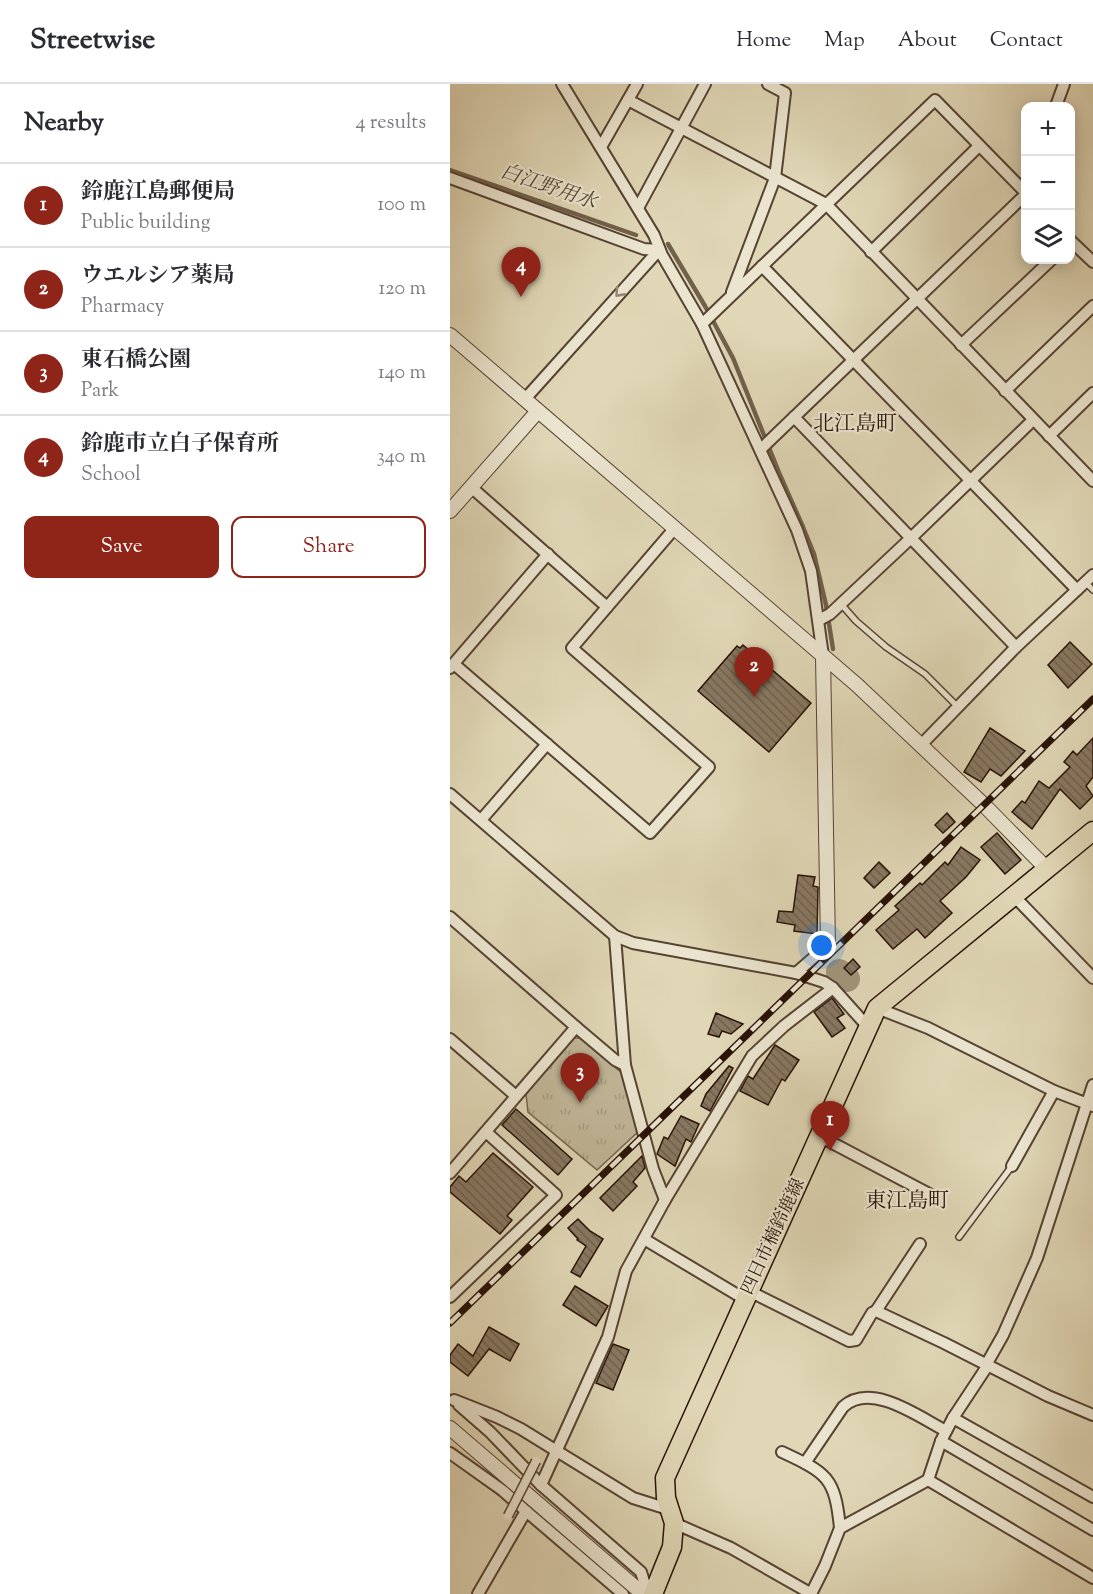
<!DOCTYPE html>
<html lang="en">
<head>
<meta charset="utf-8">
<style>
  body { margin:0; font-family:"Sorts Mill Goudy","Noto Serif JP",serif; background:#f2f2f3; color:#2b2b33 }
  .controls { position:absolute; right:18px; top:18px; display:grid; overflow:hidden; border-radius:12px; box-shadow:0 3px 15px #0003 }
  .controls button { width:54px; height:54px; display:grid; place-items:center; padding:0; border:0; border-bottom:2px solid #e1e1e2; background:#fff; color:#2b2b33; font:30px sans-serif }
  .you { position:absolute; left:372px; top:862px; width:21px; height:21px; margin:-15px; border:4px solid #fff; border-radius:50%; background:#1a73e8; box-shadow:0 0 0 9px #1a73e833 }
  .badge { display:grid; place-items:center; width:39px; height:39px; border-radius:50%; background:#8f2418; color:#fff; font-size:20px; font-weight:700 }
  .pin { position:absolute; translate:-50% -50px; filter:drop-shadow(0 2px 3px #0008) }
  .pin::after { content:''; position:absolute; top:32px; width:21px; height:18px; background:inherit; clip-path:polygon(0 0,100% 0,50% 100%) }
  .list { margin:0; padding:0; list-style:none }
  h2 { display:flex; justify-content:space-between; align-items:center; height:78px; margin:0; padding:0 24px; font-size:26px }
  h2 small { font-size:20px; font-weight:400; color:#7c7c81 }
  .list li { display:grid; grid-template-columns:39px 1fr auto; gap:18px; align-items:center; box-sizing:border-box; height:84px; padding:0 24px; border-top:2px solid #e1e1e2 }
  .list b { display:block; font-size:22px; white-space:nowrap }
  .list p { margin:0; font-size:20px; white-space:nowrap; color:#7c7c81 }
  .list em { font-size:20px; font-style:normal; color:#7c7c81 }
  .actions { display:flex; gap:12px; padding:18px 24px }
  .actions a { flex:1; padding:14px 0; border:2px solid #8f2418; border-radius:12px; text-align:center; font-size:21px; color:#8f2418 }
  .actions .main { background:#8f2418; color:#fff }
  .icon { flex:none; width:33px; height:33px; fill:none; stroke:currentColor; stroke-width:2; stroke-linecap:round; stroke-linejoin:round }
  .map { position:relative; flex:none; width:643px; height:1510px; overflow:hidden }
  header { display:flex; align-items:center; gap:36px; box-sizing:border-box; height:84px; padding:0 30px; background:#fff; border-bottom:2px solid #e1e1e2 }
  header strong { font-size:28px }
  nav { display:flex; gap:33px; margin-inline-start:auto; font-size:21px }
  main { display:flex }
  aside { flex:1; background:#fff }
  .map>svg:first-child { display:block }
</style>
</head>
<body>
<header>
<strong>Streetwise</strong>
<nav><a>Home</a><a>Map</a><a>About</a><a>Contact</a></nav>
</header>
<main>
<aside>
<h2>Nearby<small>4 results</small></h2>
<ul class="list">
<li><span class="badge">1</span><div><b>鈴鹿江島郵便局</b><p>Public building</p></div><em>100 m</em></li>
<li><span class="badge">2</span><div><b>ウエルシア薬局</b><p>Pharmacy</p></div><em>120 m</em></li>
<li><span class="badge">3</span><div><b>東石橋公園</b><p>Park</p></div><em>140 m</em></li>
<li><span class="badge">4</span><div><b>鈴鹿市立白子保育所</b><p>School</p></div><em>340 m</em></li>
</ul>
<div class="actions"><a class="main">Save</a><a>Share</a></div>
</aside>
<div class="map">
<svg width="643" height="1510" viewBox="0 0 643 1510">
  <defs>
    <pattern id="park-tufts" width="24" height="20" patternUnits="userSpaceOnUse" patternTransform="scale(1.5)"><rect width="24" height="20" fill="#c1b698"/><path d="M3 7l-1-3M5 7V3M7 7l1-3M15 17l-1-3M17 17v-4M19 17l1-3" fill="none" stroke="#a69b82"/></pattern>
    <pattern id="building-back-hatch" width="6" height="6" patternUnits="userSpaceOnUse" patternTransform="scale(1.5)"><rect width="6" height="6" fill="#887862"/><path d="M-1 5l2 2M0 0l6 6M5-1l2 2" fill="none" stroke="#6f614f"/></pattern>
  </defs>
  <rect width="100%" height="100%" fill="#e0d7b6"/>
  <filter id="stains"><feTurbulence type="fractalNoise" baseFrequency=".00333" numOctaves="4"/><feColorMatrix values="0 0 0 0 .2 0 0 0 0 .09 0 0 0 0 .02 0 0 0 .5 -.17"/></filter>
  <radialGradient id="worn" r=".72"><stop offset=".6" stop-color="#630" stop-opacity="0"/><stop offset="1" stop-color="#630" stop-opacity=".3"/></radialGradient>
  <!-- park -->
  <path fill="url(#park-tufts)" stroke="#746450" stroke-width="1.5" d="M124 954H131L174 991 190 1046 147 1086 78 1028 76 1010Z"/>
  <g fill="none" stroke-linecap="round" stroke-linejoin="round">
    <!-- stream -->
    <g stroke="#71604c" stroke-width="4.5">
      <path d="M0 86 186 151"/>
      <path d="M218 160 255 222 283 274 330 391 353 443 364 470 376 521 383 565"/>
    </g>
    <!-- river -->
    <path stroke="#a1947a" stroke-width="26" d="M389 888 390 892 397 895"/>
  </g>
  <!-- building -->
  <g fill="url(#building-back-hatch)" stroke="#281207" stroke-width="1.5">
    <path d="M620 558 642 580 618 604 598 581Z"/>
    <path d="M293 561 361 619 319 668 248 607 287 562 290 564Z"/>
    <path d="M540 644 575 667 551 692 540 685 531 698 514 688Z"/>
    <path d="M643 654V693L636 702 643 712 630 725 610 705 582 745 562 728 572 717 575 719 589 697 599 704 620 683 614 678 623 667 627 671Z"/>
    <path d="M497 729 505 738 493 749 485 741Z"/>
    <path d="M547 749 571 776 555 790 531 763Z"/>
    <path d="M511 763 530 776 516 793 490 817 502 829 475 854 467 845 443 865 426 846 449 826 445 822 470 799 472 801 495 778 498 781Z"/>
    <path d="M429 778 440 789 424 804 414 794Z"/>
    <path d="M348 791 365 793 363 802 368 803 367 850 344 847 345 841 327 838 329 827 343 828Z"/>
    <path d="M403 875 410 883 401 891 394 884Z"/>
    <path d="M382 914 394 930 387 934 395 944 382 953 364 928Z"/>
    <path d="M266 929 293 940 281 950 272 947 269 953 258 950Z"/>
    <path d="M325 961 349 976 335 997 332 995 318 1021 290 1007 298 992 303 995Z"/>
    <path d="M279 982 283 984 260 1027 251 1022 256 1010Z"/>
    <path d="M66 1025 122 1075 108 1091 52 1041Z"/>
    <path d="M231 1032 249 1040 241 1058 236 1055 225 1082 207 1070 214 1053 218 1055Z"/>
    <path d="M43 1069 83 1103 57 1132 62 1136 50 1150 0 1108V1103L9 1092 16 1098Z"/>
    <path d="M192 1072 195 1084 183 1098 187 1102 163 1127 150 1114Z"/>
    <path d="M128 1135 140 1147 153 1155 130 1193 121 1188 136 1162 127 1156 128 1155 118 1144Z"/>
    <path d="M125 1202 158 1222 146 1242 113 1221Z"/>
    <path d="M39 1243 69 1260 60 1277 39 1265 18 1292 0 1278V1271L8 1260 23 1272Z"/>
    <path d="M163 1260 179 1266 163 1306 146 1299Z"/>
  </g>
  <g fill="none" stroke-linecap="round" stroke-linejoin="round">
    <!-- service casing -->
    <g stroke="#564333" stroke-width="8">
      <g id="service">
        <path d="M635 498 643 506"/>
        <path d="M391 520 406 537 436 563 475 590 508 623"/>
        <path d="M509 1153 562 1082"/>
      </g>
    </g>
    <!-- minor casing -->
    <g stroke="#564333" stroke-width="14">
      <g id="minor">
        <path d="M112 0 204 151 212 171 252 240 347 446 361 487 373 572"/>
        <path d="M178 16 376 120 643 397"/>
        <path d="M606 22 614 0"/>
        <path d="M151 63 187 0"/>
        <path d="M0 94 194 165 209 166"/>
        <path d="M188 124 255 0"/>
        <path d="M620 156 643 178"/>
        <path d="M421 168 529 62"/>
        <path d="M312 182 627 506"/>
        <path d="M282 208 325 94 335 9 318 0"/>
        <path d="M252 240 485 16 576 109"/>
        <path d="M511 261 601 176"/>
        <path d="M555 307 643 222"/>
        <path d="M75 315 209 166"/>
        <path d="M344 333 566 563"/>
        <path d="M599 352 643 309"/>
        <path d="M311 365 576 110"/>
        <path d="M21 403 157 523"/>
        <path d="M369 536 380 530 461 454 583 336"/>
        <path d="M4 580 200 749 259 683 122 564 224 445"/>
        <path d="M0 584 98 470"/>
        <path d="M471 661 566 563 643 491"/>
        <path d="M0 710 165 852 183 859 346 889 374 898 383 904 418 943"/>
        <path d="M31 736 97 660"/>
        <path d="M563 811 643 894"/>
        <path d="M0 833 126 943 165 976 175 981 165 852"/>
        <path d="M346 889 378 861"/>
        <path d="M427 924 478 944 604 1007 643 1022"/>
        <path d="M0 955 66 1012"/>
        <path d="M175 981 203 1085 215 1116"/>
        <path d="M371 1053 481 1111"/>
        <path d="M562 1082 604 1007"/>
        <path d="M0 1089 126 943"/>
        <path d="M194 1155 296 1216"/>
        <path d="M299 1207 399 1257 406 1256 422 1229 426 1227 494 1259 598 1312 643 1331"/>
        <path d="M0 1213 106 1111 36 1048"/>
        <path d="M426 1227 470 1160"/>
        <path d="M536 1281 553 1251 587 1174 643 1001"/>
        <path d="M4 1316 47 1333 71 1345 183 1414 221 1426"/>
        <path d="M9 1321 40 1348 91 1401"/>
        <path d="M503 1334 643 1413"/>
        <path d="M491 1357 643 1446"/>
        <path d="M332 1368C377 1389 385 1393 390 1444"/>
        <path d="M0 1369 52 1406 76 1427"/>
        <path d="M355 1379 393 1323C421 1297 469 1333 496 1347"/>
        <path d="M478 1396 643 1494"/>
        <path d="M224 1439 281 1464 360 1509"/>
        <path d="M28 1510 76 1427 173 1510"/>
        <path d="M198 1510 191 1488 91 1401 158 1253 176 1187 215 1116 302 972 334 942 383 904"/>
        <path d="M361 1510 375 1482 390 1444 478 1396 491 1357 503 1334 538 1281"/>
      </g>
    </g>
    <!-- tertiary casing -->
    <g stroke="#564333" stroke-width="16">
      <g id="tertiary">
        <path d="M0 251 407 601 534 721 596 784"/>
        <path d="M0 427 88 327"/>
        <path d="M373 572 378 861"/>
        <path d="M0 1344 193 1510"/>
      </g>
    </g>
    <!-- primary casing -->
    <g stroke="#281207" stroke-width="21">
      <path id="primary" d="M203 1510 222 1463 224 1439 216 1414 215 1394 427 924 643 747"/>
    </g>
    <!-- service -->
    <use href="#service" stroke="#ebe5d0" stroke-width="5"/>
    <!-- minor -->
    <use href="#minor" stroke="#ebe5d0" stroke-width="10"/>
    <!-- tertiary -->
    <use href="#tertiary" stroke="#ebe5d0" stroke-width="14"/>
    <!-- primary -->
    <use href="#primary" stroke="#e0d7b6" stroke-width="18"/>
    <!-- rail casing -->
    <g stroke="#281207" stroke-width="7">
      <path id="rail" d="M0 1239 643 615"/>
    </g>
    <!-- rail -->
    <use href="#rail" stroke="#ebe5d0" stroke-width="4.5" stroke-dasharray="14" stroke-linecap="butt"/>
    <!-- pedestrian-bridge casing -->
    <g stroke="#564333" stroke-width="11" stroke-linecap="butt">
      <path id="pedestrian-bridge" d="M58 1432 86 1377"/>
    </g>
    <!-- pedestrian-bridge -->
    <use href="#pedestrian-bridge" stroke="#ebe5d0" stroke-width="8"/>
  </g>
  <!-- one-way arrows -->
  <defs><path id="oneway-chevron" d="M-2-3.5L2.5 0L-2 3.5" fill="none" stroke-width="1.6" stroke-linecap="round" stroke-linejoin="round" transform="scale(1.5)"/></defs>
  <use stroke="#938676" href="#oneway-chevron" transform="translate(169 209) rotate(132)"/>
  <g text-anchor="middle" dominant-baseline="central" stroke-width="4.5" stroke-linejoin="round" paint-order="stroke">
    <!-- street labels -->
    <g font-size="18" fill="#281207" stroke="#ebe5d0">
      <text transform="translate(324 1153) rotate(-65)">四日市楠鈴鹿線</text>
    </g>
    <!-- water labels -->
    <g font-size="20" font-style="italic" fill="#584635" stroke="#ebe5d0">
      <text transform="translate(98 104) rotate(19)">白江野用水</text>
    </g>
    <!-- quarter labels -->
    <g font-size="21" fill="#281207" stroke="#ebe5d0">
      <text x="405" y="341">北江島町</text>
      <text x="457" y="1118">東江島町</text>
    </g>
  </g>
  <rect width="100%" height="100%" filter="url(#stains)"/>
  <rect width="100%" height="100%" fill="url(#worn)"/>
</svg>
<div class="controls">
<button>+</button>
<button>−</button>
<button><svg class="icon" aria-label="layers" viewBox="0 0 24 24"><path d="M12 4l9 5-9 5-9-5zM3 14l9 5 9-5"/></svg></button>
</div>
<div class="you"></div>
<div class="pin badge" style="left:380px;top:1067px">1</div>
<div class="pin badge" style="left:304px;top:613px">2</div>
<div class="pin badge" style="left:130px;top:1019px">3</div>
<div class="pin badge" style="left:71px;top:213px">4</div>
</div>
</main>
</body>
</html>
